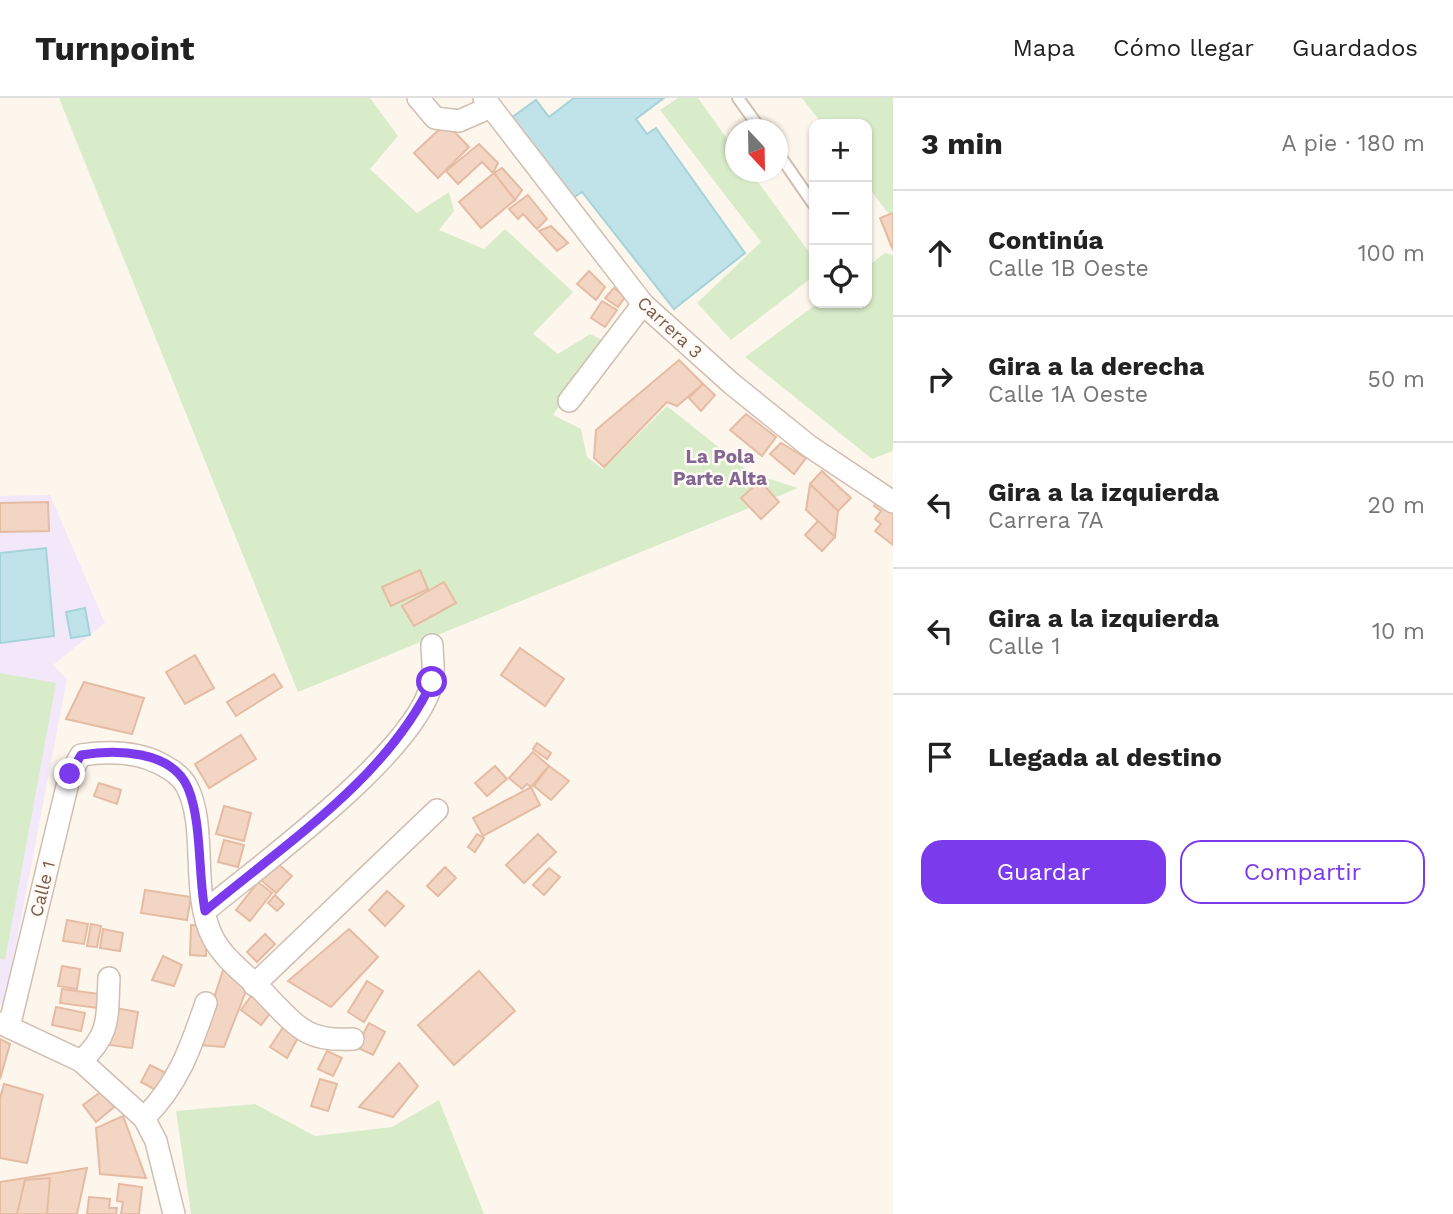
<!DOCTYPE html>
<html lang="es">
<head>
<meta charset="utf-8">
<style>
  body { margin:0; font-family:"Work Sans",sans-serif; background:#f2f2f2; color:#222 }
  .controls { position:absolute; right:21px; top:21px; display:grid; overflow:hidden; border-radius:14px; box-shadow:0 2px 5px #0004 }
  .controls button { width:63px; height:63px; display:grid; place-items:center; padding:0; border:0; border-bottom:2px solid #e0e0e0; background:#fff; color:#222; font:35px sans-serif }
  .compass { position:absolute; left:725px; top:21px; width:63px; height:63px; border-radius:50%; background:#fff; box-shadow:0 2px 5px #0004; rotate:158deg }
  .stop { position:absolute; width:21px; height:21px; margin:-16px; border:5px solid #7c3aed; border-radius:50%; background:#fff }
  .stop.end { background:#7c3aed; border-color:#fff; box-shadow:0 2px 7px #0008 }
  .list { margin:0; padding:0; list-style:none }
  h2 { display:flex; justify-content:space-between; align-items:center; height:91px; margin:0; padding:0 28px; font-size:30px }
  h2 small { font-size:23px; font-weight:400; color:#767676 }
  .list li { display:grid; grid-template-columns:46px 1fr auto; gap:21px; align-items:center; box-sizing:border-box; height:126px; padding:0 28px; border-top:2px solid #e0e0e0 }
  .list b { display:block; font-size:26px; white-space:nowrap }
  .list p { margin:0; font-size:23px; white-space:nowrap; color:#767676 }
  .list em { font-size:23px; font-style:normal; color:#767676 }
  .actions { display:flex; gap:14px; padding:21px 28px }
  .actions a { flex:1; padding:16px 0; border:2px solid #7c3aed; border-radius:21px; text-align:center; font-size:24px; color:#7c3aed }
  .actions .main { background:#7c3aed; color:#fff }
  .icon { flex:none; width:38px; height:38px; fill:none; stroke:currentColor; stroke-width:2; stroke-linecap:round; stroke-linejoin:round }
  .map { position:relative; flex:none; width:893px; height:1116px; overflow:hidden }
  header { display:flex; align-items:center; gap:42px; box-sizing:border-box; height:98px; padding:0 35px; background:#fff; border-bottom:2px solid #e0e0e0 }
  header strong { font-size:33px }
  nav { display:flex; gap:38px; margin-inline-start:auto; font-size:24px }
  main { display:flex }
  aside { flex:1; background:#fff }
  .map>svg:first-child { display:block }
</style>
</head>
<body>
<header>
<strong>Turnpoint</strong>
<nav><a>Mapa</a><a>Cómo llegar</a><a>Guardados</a></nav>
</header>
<main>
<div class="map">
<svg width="893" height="1116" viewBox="0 0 893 1116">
  <rect width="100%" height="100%" fill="#fdf6ec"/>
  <!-- education -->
  <path fill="#f3e8fa" d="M50 397 105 525 53 567 67 581 4 909 0 907V398Z"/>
  <!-- green -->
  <g fill="#d8ecc9">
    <path d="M59 0H370L398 38 370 71 417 115 449 94 454 113 439 132 484 151 505 131 573 194 533 236 558 256 590 236 604 243 553 317 581 331 587 359 603 371 667 308 751 375 798 390 298 594Z"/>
    <path d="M678 0H698L735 52 736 74H751L814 161V178L731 242 697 205 761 144 660 12Z"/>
    <path d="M802 0H893V122L867 87V26H822Z"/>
    <path d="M885 155 893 157V353L872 361 745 259 818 205H867V169Z"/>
    <path d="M0 575 56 585 5 862 0 861Z"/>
    <path d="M439 1002 484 1116H191L176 1013 255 1006 315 1038 392 1029Z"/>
  </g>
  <!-- water -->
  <g fill="#bfe3e8" stroke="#a5d3da" stroke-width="2">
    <path d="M574 0H664L636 21 647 36 656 30 745 155 674 211 582 94 573 100 511 20 536 2 549 19Z"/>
    <path d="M46 450 54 538 0 545V455Z"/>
    <path d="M85 510 90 537 71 540 66 514Z"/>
  </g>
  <!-- building -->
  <g fill="#f3d5c3" stroke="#e6bba3" stroke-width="2">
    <path d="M446 25 469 49 438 80 414 55Z"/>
    <path d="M479 46 498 65 493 75 482 64 458 86 446 73Z"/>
    <path d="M502 70 522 92 515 102 494 75Z"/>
    <path d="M494 75 515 102 481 130 459 104Z"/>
    <path d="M528 97 547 121 537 131 523 116 518 121 509 111Z"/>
    <path d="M893 115V152L880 120Z"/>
    <path d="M551 128 568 145 557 153 539 133Z"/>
    <path d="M589 173 605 189 596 202 577 186Z"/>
    <path d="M614 190 625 199 618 209 605 200Z"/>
    <path d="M602 203 617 212 605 229 591 220Z"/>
    <path d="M679 262 703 286 677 308 667 304 604 369 594 360 596 332Z"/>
    <path d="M703 286 715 297 701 313 689 300Z"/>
    <path d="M746 316 776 339 762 358 730 332Z"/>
    <path d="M781 345 806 360 794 376 770 356Z"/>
    <path d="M822 373 851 400 838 413 810 386Z"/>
    <path d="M760 383 779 404 761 421 741 400Z"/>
    <path d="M810 386 838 413 835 439 806 412Z"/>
    <path d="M878 401 893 413V447L875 433 881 426 875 421 881 413 874 408Z"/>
    <path d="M48 404 49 433 0 434V405Z"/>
    <path d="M818 423 835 439 822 453 805 437Z"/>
    <path d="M420 472 428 491 391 508 382 489Z"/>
    <path d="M444 484 456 505 414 528 402 508Z"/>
    <path d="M520 550 564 581 545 608 501 577Z"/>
    <path d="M195 557 214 590 185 606 166 574Z"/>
    <path d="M274 576 282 589 236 618 227 604Z"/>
    <path d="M84 584 144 600 132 636 66 621Z"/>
    <path d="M241 637 256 661 209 690 195 666Z"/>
    <path d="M537 645 551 655 547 661 533 651Z"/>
    <path d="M533 654 549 668 531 689 527 686 522 691 509 680Z"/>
    <path d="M495 668 507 681 487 698 475 685Z"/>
    <path d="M549 668 569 683 551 702 534 688Z"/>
    <path d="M99 685 121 692 117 706 94 698Z"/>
    <path d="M531 689 540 707 483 738 473 720Z"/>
    <path d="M224 708 251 715 244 743 216 736Z"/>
    <path d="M477 736 484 740 475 754 468 749Z"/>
    <path d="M538 736 556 754 524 785 506 767Z"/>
    <path d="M224 742 244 747 238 769 218 764Z"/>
    <path d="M277 765 292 778 276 795 261 782Z"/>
    <path d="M445 769 456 780 438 798 427 788Z"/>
    <path d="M549 770 560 779 544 797 533 787Z"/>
    <path d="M258 784 272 795 250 823 236 812Z"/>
    <path d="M145 792 191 799 187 822 141 815Z"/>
    <path d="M387 793 404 808 385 828 369 812Z"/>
    <path d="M275 797 284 806 277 813 268 805Z"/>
    <path d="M67 822 88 826 84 846 63 843Z"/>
    <path d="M91 826 101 828 97 849 87 848Z"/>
    <path d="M191 827 207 828 206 858 190 857Z"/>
    <path d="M103 831 123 835 120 853 100 850Z"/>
    <path d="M349 831 378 859 331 909 288 883Z"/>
    <path d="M265 836 275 846 257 864 247 854Z"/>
    <path d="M163 858 182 867 174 888 152 882Z"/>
    <path d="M62 868 80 871 77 891 58 888Z"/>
    <path d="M224 869 248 888 224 949 199 947Z"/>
    <path d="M479 873 515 913 454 967 418 927Z"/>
    <path d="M367 883 383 893 364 924 348 914Z"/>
    <path d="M62 891 107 897 106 911 60 905Z"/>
    <path d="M254 894 275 909 261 927 241 912Z"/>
    <path d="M56 909 85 915 81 933 52 927Z"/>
    <path d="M115 910 138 914 132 950 109 947Z"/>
    <path d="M286 925 300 936 287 960 270 949Z"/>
    <path d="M369 925 385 934 373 957 356 949Z"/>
    <path d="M0 941 10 946 0 981Z"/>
    <path d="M327 953 342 960 333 978 318 971Z"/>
    <path d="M399 965 418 988 393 1019 359 1009Z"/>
    <path d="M150 967 172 978 163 996 141 984Z"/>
    <path d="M320 981 337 986 328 1013 311 1008Z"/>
    <path d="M4 986 43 997 27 1065 0 1060V1000Z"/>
    <path d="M102 993 114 1009 96 1024 83 1007Z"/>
    <path d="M123 1018 146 1080 100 1076 96 1030Z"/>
    <path d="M87 1070 77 1116H0V1084Z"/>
    <path d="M50 1080 47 1116H17L25 1082Z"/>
    <path d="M119 1086 142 1089 139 1116H121L123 1104 117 1103Z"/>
    <path d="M89 1099 110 1101 109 1110H117L116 1116H87Z"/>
  </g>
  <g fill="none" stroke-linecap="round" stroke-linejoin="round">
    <!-- service casing -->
    <g stroke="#d1beb0" stroke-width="14">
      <g id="service">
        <path d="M738 0 761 32"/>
        <path d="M778 55 814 107"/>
      </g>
    </g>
    <!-- minor casing -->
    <g stroke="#d1beb0" stroke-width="24">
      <g id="minor">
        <path d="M418 0 435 20 459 23 491 9"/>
        <path d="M484 0 643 206 732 286 809 348 893 404"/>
        <path d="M569 303 643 206"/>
        <path d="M205 813C264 764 414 656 432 585 435 574 432 559 432 547"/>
        <path d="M254 887 437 712"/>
        <path d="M0 925 81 963 144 1020 156 1043 174 1116"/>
        <path d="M9 929 70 676 81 657C108 653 135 653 159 665 170 671 181 677 187 689 208 729 190 796 213 840 225 863 251 880 268 899 298 930 308 944 353 941"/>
        <path d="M81 963C111 936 107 919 109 880"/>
        <path d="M144 1020C178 987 191 949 206 905"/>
      </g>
    </g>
    <!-- service -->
    <use href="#service" stroke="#fff" stroke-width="10"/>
    <!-- minor -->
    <use href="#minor" stroke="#fff" stroke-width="21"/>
  </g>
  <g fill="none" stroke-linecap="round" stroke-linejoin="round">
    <!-- route -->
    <path stroke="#7c3aed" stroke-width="9" d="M70 676 81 657C115 651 172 652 188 690 202 724 198 776 205 813 286 745 386 681 432 584"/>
  </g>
  <g text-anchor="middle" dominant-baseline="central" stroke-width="5" stroke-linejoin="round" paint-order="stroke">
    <!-- street labels -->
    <g font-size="18" fill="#7a5c4d" stroke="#fffaf3">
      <text transform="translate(670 229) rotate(43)">Carrera 3</text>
      <text transform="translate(42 791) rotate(-76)">Calle 1</text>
    </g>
    <!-- neighbourhood labels -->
    <g font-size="19" font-weight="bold" fill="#846695" stroke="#fffaf3">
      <text x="720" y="358">La Pola<tspan x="720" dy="22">Parte Alta</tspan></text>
    </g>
  </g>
</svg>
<div class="controls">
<button>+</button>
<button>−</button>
<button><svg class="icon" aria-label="locate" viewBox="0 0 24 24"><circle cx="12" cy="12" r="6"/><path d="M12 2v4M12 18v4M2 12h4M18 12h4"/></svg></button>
</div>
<svg class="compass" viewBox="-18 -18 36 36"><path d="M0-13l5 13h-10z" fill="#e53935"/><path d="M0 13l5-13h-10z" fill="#767676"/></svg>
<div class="stop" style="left:432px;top:584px"></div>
<div class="stop end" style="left:70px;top:676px"></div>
</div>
<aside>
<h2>3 min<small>A pie · 180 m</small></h2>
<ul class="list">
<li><svg class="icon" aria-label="ahead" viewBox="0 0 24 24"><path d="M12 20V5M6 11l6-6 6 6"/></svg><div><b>Continúa</b><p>Calle 1B Oeste</p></div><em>100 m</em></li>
<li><svg class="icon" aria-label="right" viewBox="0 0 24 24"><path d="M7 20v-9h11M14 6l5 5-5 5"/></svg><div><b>Gira a la derecha</b><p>Calle 1A Oeste</p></div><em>50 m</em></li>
<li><svg class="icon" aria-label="left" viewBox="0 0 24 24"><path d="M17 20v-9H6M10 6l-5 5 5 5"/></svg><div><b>Gira a la izquierda</b><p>Carrera 7A</p></div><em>20 m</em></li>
<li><svg class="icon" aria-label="left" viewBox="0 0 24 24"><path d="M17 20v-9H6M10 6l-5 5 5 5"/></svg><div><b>Gira a la izquierda</b><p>Calle 1</p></div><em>10 m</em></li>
<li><svg class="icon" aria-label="arrive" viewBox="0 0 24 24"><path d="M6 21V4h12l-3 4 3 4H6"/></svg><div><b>Llegada al destino</b></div></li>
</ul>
<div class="actions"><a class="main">Guardar</a><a>Compartir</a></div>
</aside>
</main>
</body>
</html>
